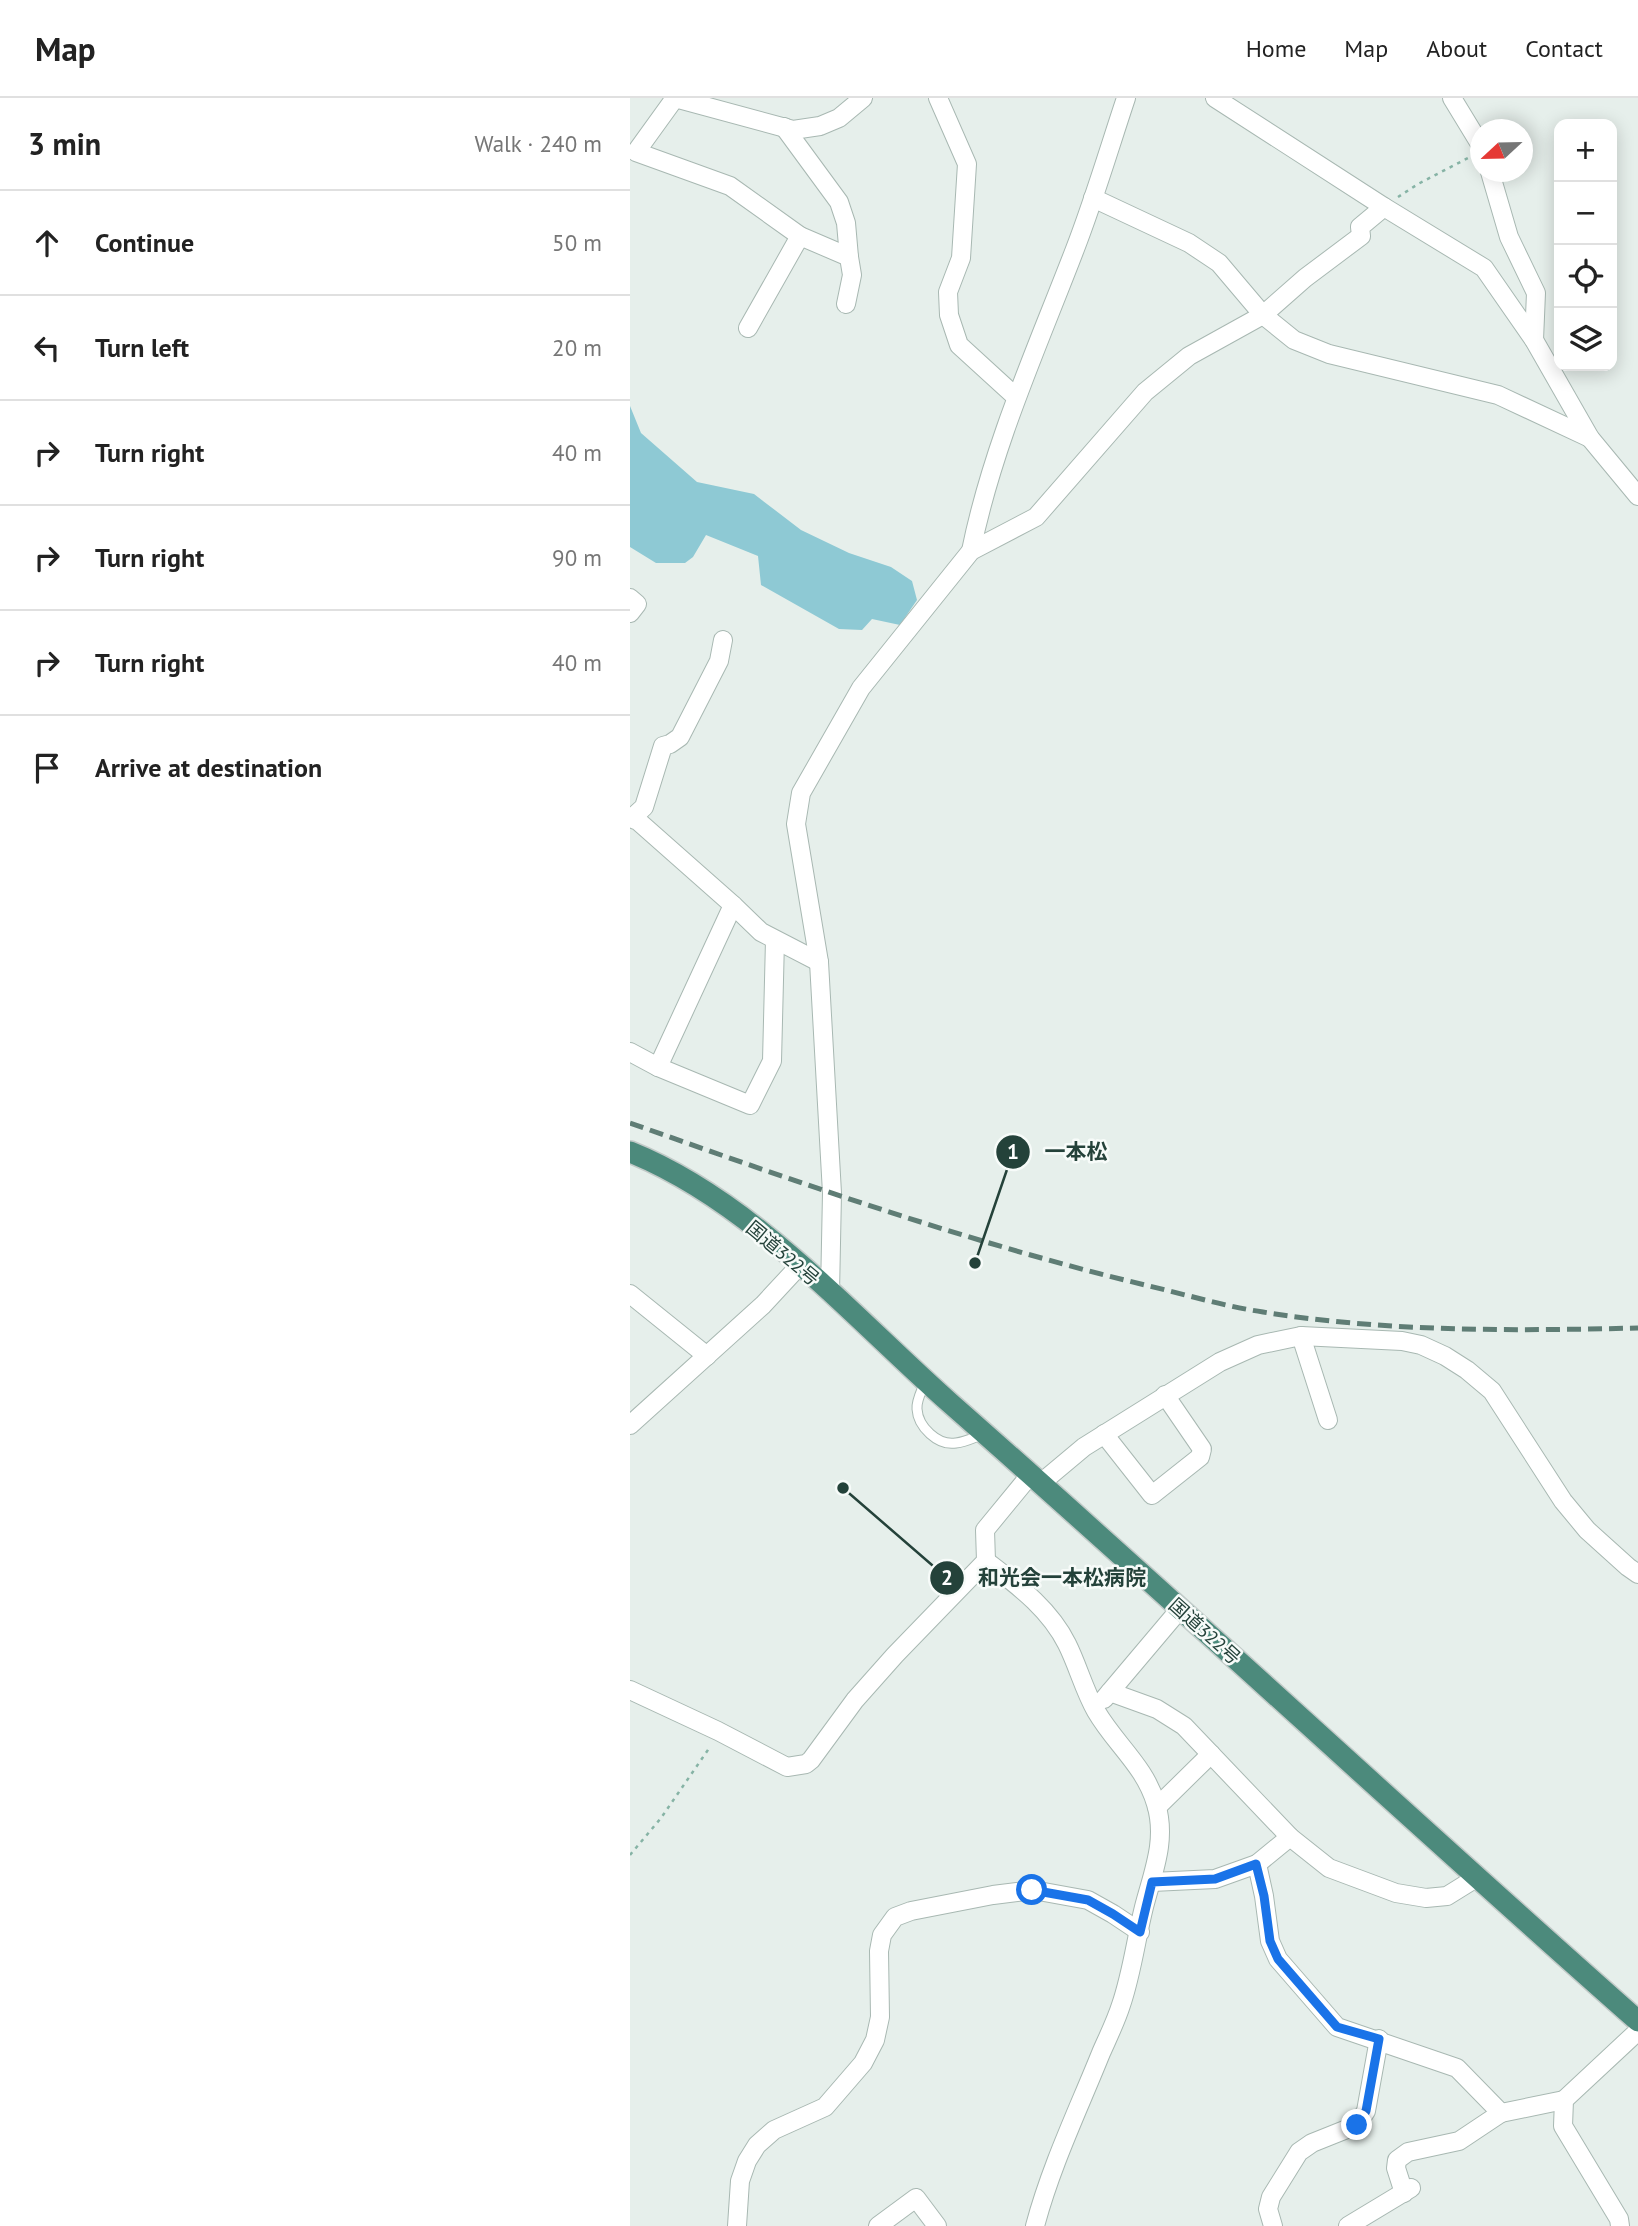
<!DOCTYPE html>
<html lang="en">
<head>
<meta charset="utf-8">
<style>
  body { margin:0; font-family:"PT Sans","Noto Sans JP",sans-serif; background:#f2f2f2; color:#222 }
  .controls { position:absolute; right:21px; top:21px; display:grid; overflow:hidden; border-radius:14px; box-shadow:0 4px 18px #0003 }
  .controls button { width:63px; height:63px; display:grid; place-items:center; padding:0; border:0; border-bottom:2px solid #e0e0e0; background:#fff; color:#222; font:35px sans-serif }
  .compass { position:absolute; left:840px; top:21px; width:63px; height:63px; border-radius:50%; background:#fff; box-shadow:0 4px 18px #0003; rotate:248deg }
  .stop { position:absolute; width:21px; height:21px; margin:-16px; border:5px solid #1a73e8; border-radius:50%; background:#fff }
  .stop.end { background:#1a73e8; border-color:#fff; box-shadow:0 2px 7px #0008 }
  .list { margin:0; padding:0; list-style:none }
  h2 { display:flex; justify-content:space-between; align-items:center; height:91px; margin:0; padding:0 28px; font-size:30px }
  h2 small { font-size:23px; font-weight:400; color:#767676 }
  .list li { display:grid; grid-template-columns:46px 1fr auto; gap:21px; align-items:center; box-sizing:border-box; height:105px; padding:0 28px; border-top:2px solid #e0e0e0 }
  .list b { display:block; font-size:26px; white-space:nowrap }
  .list em { font-size:23px; font-style:normal; color:#767676 }
  .icon { flex:none; width:38px; height:38px; fill:none; stroke:currentColor; stroke-width:2; stroke-linecap:round; stroke-linejoin:round }
  .map { position:relative; flex:none; width:1008px; height:2128px; overflow:hidden }
  header { display:flex; align-items:center; gap:42px; box-sizing:border-box; height:98px; padding:0 35px; background:#fff; border-bottom:2px solid #e0e0e0 }
  header strong { font-size:33px }
  nav { display:flex; gap:38px; margin-inline-start:auto; font-size:24px }
  main { display:flex }
  aside { flex:1; background:#fff }
  .map>svg:first-child { display:block }
</style>
</head>
<body>
<header>
<strong>Map</strong>
<nav><a>Home</a><a>Map</a><a>About</a><a>Contact</a></nav>
</header>
<main>
<aside>
<h2>3 min<small>Walk · 240 m</small></h2>
<ul class="list">
<li><svg class="icon" aria-label="ahead" viewBox="0 0 24 24"><path d="M12 20V5M6 11l6-6 6 6"/></svg><div><b>Continue</b></div><em>50 m</em></li>
<li><svg class="icon" aria-label="left" viewBox="0 0 24 24"><path d="M17 20v-9H6M10 6l-5 5 5 5"/></svg><div><b>Turn left</b></div><em>20 m</em></li>
<li><svg class="icon" aria-label="right" viewBox="0 0 24 24"><path d="M7 20v-9h11M14 6l5 5-5 5"/></svg><div><b>Turn right</b></div><em>40 m</em></li>
<li><svg class="icon" aria-label="right" viewBox="0 0 24 24"><path d="M7 20v-9h11M14 6l5 5-5 5"/></svg><div><b>Turn right</b></div><em>90 m</em></li>
<li><svg class="icon" aria-label="right" viewBox="0 0 24 24"><path d="M7 20v-9h11M14 6l5 5-5 5"/></svg><div><b>Turn right</b></div><em>40 m</em></li>
<li><svg class="icon" aria-label="arrive" viewBox="0 0 24 24"><path d="M6 21V4h12l-3 4 3 4H6"/></svg><div><b>Arrive at destination</b></div></li>
</ul>
</aside>
<div class="map">
<svg width="1008" height="2128" viewBox="0 0 1008 2128">
  <rect width="100%" height="100%" fill="#e6efeb"/>
  <!-- water -->
  <path fill="#8ec9d4" d="M0 308 11 335 67 384 124 396 171 432 219 455 261 469 282 483 287 502 270 527 242 521 232 532 209 531 131 487 128 458 76 437 63 459 55 465H26L0 449Z"/>
  <g fill="none" stroke-linecap="round" stroke-linejoin="round">
    <!-- service casing -->
    <g stroke="#a8b8b2" stroke-width="11">
      <path id="service" d="M295 1284C292 1292 286 1303 287 1311 288 1329 308 1348 326 1345 336 1344 345 1339 354 1336"/>
    </g>
    <!-- minor casing -->
    <g stroke="#a8b8b2" stroke-width="20">
      <g id="minor">
        <path d="M45 0 6 54 100 88 170 138 219 159 222 177 216 206"/>
        <path d="M45 0 163 32 190 28 209 20 233 0"/>
        <path d="M308 0 337 66 331 160 318 194 319 217 329 247 386 299"/>
        <path d="M585 0 754 109 854 170 904 242 960 340 1008 398"/>
        <path d="M822 0 850 46"/>
        <path d="M154 29 209 104 216 125 219 159"/>
        <path d="M860 74 879 139 906 195 904 242"/>
        <path d="M463 100 559 145 589 165 633 217 664 242 699 256 868 297 960 340"/>
        <path d="M118 230 170 138"/>
        <path d="M341 453C362 349 407 250 445 151 464 102 479 51 496 0"/>
        <path d="M0 500 7 506 0 515"/>
        <path d="M0 720 8 723 103 807 131 834 189 864"/>
        <path d="M2 720 14 709 33 648 40 646 50 639 89 563 93 542"/>
        <path d="M0 954 28 969 120 1007 142 963 145 842"/>
        <path d="M28 969 103 807"/>
        <path d="M200 1195 202 1095 189 864 166 726 171 695 231 590 341 453 406 419 515 294 559 258 633 217 675 180 731 138 730 129 754 109"/>
        <path d="M0 1196 77 1258"/>
        <path d="M671 1238 698 1322"/>
        <path d="M0 1327 133 1207 171 1166"/>
        <path d="M474 1336 522 1397 570 1359 572 1351 535 1297"/>
        <path d="M411 1385 454 1349 590 1264 628 1247 671 1238 772 1243 791 1247 815 1258 837 1272 862 1293 933 1403 957 1432 998 1469 1008 1476"/>
        <path d="M356 1463C387 1487 419 1510 437 1546 448 1568 454 1592 466 1613 485 1646 515 1668 526 1706 537 1742 523 1774 514 1809 506 1841 502 1875 491 1907 486 1923 478 1939 471 1955 448 2012 421 2068 405 2128"/>
        <path d="M0 1592 88 1633 157 1669 176 1666 181 1662 225 1602 265 1557 356 1463 355 1432 401 1376"/>
        <path d="M480 1594 527 1611 554 1628 660 1739 627 1766"/>
        <path d="M474 1601 550 1511"/>
        <path d="M527 1709 581 1656"/>
        <path d="M660 1739 699 1770 766 1795 796 1800 817 1798 846 1780"/>
        <path d="M522 1784 585 1781 627 1766 634 1798 640 1843 648 1861 707 1929 827 1970 871 2015 934 2002"/>
        <path d="M774 2095 766 2070 767 2062 778 2054 829 2043 871 2015"/>
        <path d="M107 2128 110 2083 117 2063 127 2047 144 2032 195 2009 233 1965 245 1942 250 1919 249 1853 252 1837 265 1819 281 1813 363 1797 403 1792 458 1802 483 1816 510 1834"/>
        <path d="M248 2128 286 2100 307 2128"/>
        <path d="M643 2128 638 2111 641 2099 669 2054 682 2045 727 2027 736 2013 749 1941"/>
        <path d="M718 2128 781 2090"/>
        <path d="M990 2128 989 2121 933 2028 934 2002 1008 1933"/>
      </g>
    </g>
    <!-- trunk casing -->
    <g stroke="#c2cac8" stroke-width="24">
      <path id="trunk" d="M0 1054C122 1103 223 1219 320 1305 552 1509 777 1719 1008 1923"/>
    </g>
    <!-- path -->
    <g stroke="#86b3a5" stroke-width="2.5" stroke-dasharray="3.5 5" stroke-linecap="butt">
      <path d="M768 99 788 86 838 60"/>
      <path d="M0 1757 31 1720 80 1649"/>
    </g>
    <!-- service -->
    <use href="#service" stroke="#fff" stroke-width="9"/>
    <!-- minor -->
    <use href="#minor" stroke="#fff" stroke-width="18"/>
    <!-- trunk -->
    <use href="#trunk" stroke="#4c8a7c" stroke-width="21"/>
    <!-- rail -->
    <path stroke="#5f7d75" stroke-width="5" stroke-dasharray="14 7" stroke-linecap="butt" d="M0 1025C170 1085 340 1145 515 1187 554 1196 593 1208 633 1214 756 1234 884 1233 1008 1230"/>
  </g>
  <g fill="none" stroke-linecap="round" stroke-linejoin="round">
    <!-- route -->
    <path stroke="#1a73e8" stroke-width="9" d="M402 1792 458 1802 483 1816 510 1834 522 1784 585 1781 626 1766 634 1798 640 1843 648 1861 707 1929 749 1941 736 2013 727 2027"/>
  </g>
  <g text-anchor="middle" dominant-baseline="central" stroke-width="5" stroke-linejoin="round" paint-order="stroke">
    <!-- street labels -->
    <g font-size="19" fill="#24423a" stroke="#f7fbf9">
      <text transform="translate(153 1155) rotate(40)">国道322号</text>
      <text transform="translate(575 1533) rotate(42)">国道322号</text>
    </g>
  </g>
  <!-- callouts -->
  <path fill="none" stroke="#24423a" stroke-width="2.5" d="M345 1165L383 1054M213 1390L317 1480"/>
  <g fill="#24423a" stroke="#f7fbf9" stroke-width="2.5">
    <circle cx="345" cy="1165" r="7"/>
    <circle cx="213" cy="1390" r="7"/>
    <circle cx="383" cy="1054" r="18"/>
    <circle cx="317" cy="1480" r="18"/>
  </g>
  <g font-size="21" text-anchor="middle" font-weight="bold" fill="#fff">
    <text x="383" y="1061">1</text>
    <text x="317" y="1487">2</text>
  </g>
  <g font-size="21" text-anchor="middle" font-weight="bold" fill="#24423a" stroke="#f7fbf9" stroke-width="5" stroke-linejoin="round" paint-order="stroke">
    <text x="446" y="1061">一本松</text>
    <text x="432" y="1487">和光会一本松病院</text>
  </g>
</svg>
<div class="controls">
<button>+</button>
<button>−</button>
<button><svg class="icon" aria-label="locate" viewBox="0 0 24 24"><circle cx="12" cy="12" r="6"/><path d="M12 2v4M12 18v4M2 12h4M18 12h4"/></svg></button>
<button><svg class="icon" aria-label="layers" viewBox="0 0 24 24"><path d="M12 4l9 5-9 5-9-5zM3 14l9 5 9-5"/></svg></button>
</div>
<svg class="compass" viewBox="-18 -18 36 36"><path d="M0-13l5 13h-10z" fill="#e53935"/><path d="M0 13l5-13h-10z" fill="#767676"/></svg>
<div class="stop" style="left:402px;top:1792px"></div>
<div class="stop end" style="left:727px;top:2027px"></div>
</div>
</main>
</body>
</html>
